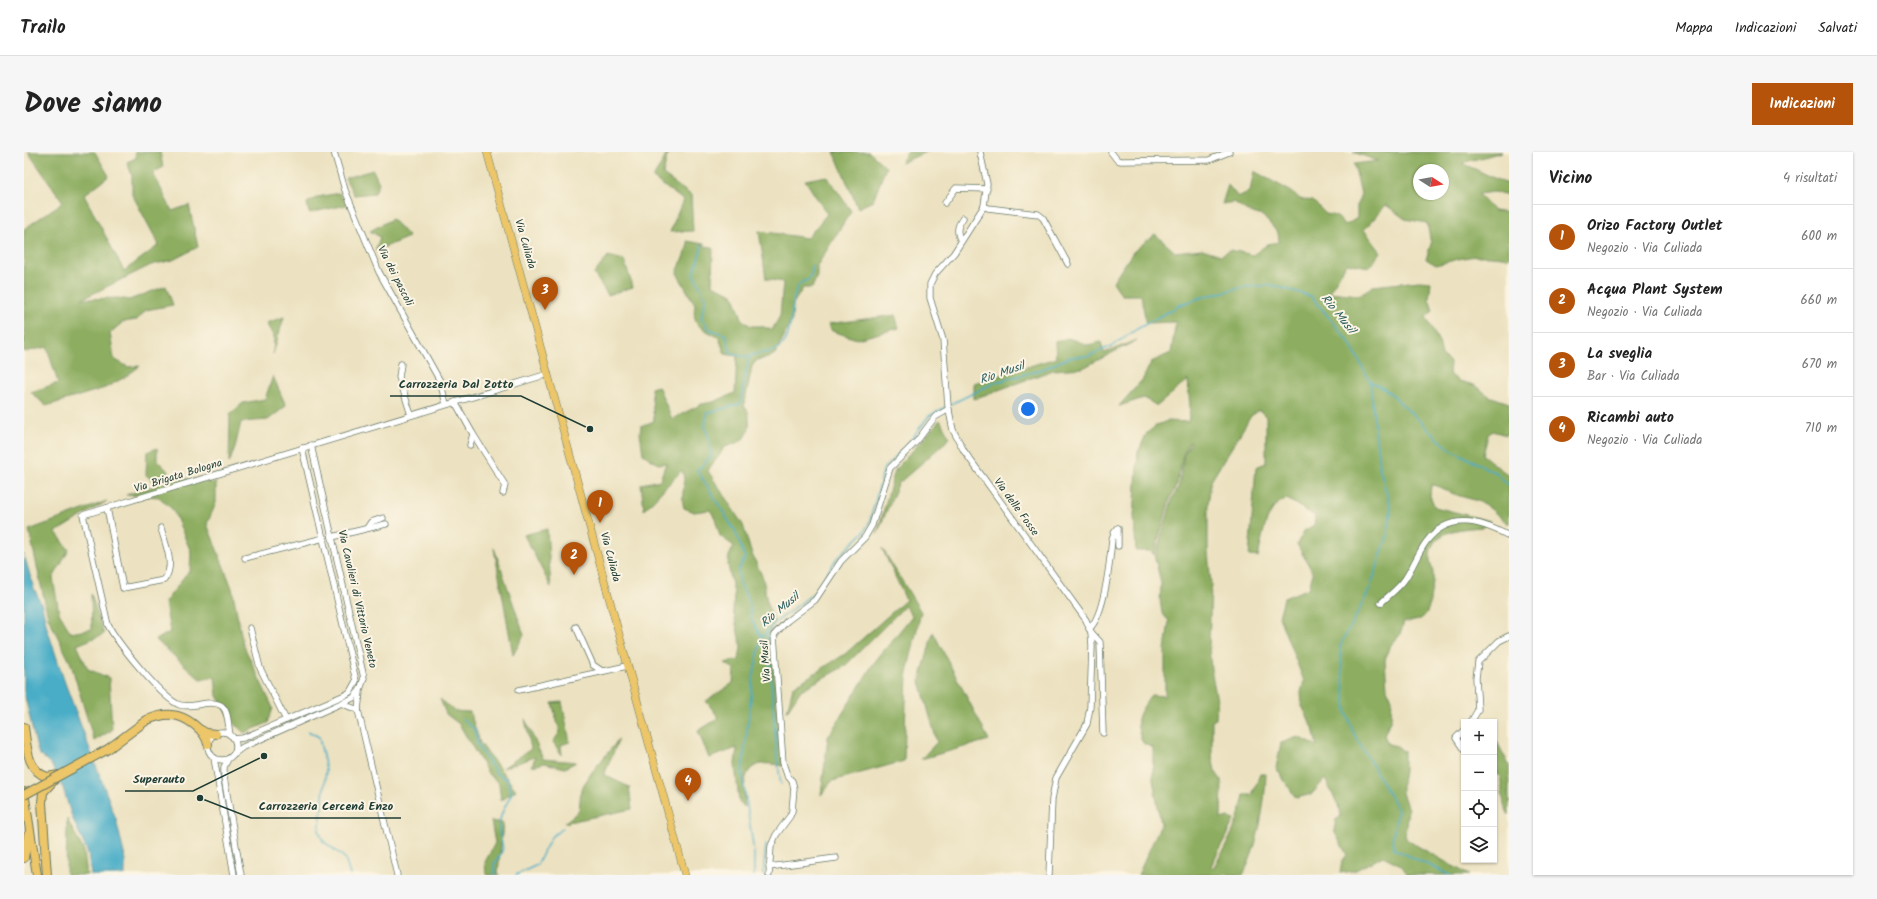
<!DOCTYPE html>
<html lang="it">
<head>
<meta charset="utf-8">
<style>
  body { margin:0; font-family:Kalam,sans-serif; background:#f6f6f6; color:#222 }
  .controls { position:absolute; right:12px; bottom:12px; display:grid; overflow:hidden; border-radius:0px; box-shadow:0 1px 3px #0004 }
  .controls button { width:36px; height:36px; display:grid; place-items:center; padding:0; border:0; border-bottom:1px solid #e0e0e0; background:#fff; color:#222; font:20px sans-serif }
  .compass { position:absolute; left:1389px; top:12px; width:36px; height:36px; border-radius:50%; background:#fff; box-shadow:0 1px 3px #0004; rotate:101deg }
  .you { position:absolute; left:1004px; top:257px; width:14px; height:14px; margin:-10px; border:3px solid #fff; border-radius:50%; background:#1a73e8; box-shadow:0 0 0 6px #1a73e833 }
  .badge { display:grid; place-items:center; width:26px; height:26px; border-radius:50%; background:#b45309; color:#fff; font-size:13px; font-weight:700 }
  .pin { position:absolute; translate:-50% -33px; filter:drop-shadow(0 1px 2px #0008) }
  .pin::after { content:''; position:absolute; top:21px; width:14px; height:12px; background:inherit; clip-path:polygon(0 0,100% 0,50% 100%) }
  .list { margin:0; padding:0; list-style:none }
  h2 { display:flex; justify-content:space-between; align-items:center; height:52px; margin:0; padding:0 16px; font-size:17px }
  h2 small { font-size:13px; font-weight:400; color:#767676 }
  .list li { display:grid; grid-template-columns:26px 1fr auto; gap:12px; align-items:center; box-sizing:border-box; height:64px; padding:0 16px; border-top:1px solid #e0e0e0 }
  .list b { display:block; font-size:15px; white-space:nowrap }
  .list p { margin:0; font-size:13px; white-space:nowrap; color:#767676 }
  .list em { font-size:13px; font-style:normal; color:#767676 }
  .icon { flex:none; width:22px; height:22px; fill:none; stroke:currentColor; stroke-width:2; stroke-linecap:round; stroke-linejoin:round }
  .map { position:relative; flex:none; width:1485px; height:723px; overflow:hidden; border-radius:0px }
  header { display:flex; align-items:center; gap:24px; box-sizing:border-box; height:56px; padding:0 20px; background:#fff; border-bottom:1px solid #e0e0e0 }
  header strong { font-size:19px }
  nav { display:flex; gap:22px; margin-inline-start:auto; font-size:14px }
  .intro { display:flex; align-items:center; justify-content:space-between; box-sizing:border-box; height:96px; padding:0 24px }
  h1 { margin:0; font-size:28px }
  .button { padding:10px 18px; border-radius:0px; background:#b45309; color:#fff; font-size:14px; font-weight:700 }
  main { display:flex; gap:24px; padding:0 24px }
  aside { flex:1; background:#fff; border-radius:0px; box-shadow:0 1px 3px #0004 }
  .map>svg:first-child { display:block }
</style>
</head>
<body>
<header>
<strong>Trailo</strong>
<nav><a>Mappa</a><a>Indicazioni</a><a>Salvati</a></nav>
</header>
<div class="intro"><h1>Dove siamo</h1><a class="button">Indicazioni</a></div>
<main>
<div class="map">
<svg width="1485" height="723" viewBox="0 0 1485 723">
  <rect width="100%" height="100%" fill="#fcf5e5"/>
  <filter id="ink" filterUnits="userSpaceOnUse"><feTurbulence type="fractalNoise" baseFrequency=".025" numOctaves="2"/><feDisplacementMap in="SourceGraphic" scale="8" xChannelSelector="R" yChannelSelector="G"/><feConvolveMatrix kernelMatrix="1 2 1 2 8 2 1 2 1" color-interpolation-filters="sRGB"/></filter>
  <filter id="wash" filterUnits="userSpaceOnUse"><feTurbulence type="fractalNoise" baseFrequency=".012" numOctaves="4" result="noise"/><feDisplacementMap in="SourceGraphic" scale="16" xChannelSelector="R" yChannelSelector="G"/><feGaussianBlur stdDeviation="0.9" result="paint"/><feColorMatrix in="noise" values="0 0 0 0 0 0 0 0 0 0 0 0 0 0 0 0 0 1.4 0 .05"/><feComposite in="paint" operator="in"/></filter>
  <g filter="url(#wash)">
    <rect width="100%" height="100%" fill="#ece2c1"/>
    <!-- forest -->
    <g fill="#8dad60" stroke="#56754a" fill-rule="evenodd">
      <path d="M4 0H71L85 24 60 43 100 119 135 93 108 42V23L103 10 112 6 111 0H136L139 15 129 21 148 59 165 53 174 95 149 108 127 113 58 147 94 146 105 148 142 134 149 153 122 158 113 168 99 170 86 181 90 207 104 215 116 214 101 225 81 236 22 254 7 240 34 231 23 195 0 200V77L39 50Z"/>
      <path d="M644 0 639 23 667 43 669 79 646 80 659 48 629 26Z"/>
      <path d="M810 0H845L862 15 849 49 834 56Z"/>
      <path d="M883 0H902L877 11Z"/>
      <path d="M1329 0H1478L1438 11 1485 33V43L1470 40 1454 42 1470 59 1485 61V106C1455 101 1440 105 1412 113L1402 107 1407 92 1403 71 1381 67 1362 53 1340 78 1357 100 1345 115 1323 111 1305 140 1335 143 1349 134 1395 129 1407 130 1405 147 1409 159 1402 165 1415 190 1418 204 1426 210 1425 222 1435 229 1450 233 1465 244 1485 251V278L1482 283 1468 279 1464 283 1459 303 1476 317 1485 323V372C1476 366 1468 357 1460 352 1451 347 1440 346 1430 342 1422 339 1416 333 1407 333L1406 344 1411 355 1466 369 1460 375C1440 376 1406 378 1406 404 1405 410 1409 416 1409 422 1410 428 1408 435 1407 441 1405 460 1403 470 1380 470L1376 483 1365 495 1361 508 1363 537 1368 547 1367 566 1360 583 1364 592 1373 594 1380 600V619L1378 631V641L1384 657 1381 683 1383 688 1445 723H1384L1377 713 1359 704 1332 718 1316 721 1318 709 1323 703 1310 679 1312 667 1317 664 1314 653 1301 627 1288 642 1272 646 1252 616 1257 591 1274 585 1293 594 1289 576 1278 554 1277 540 1280 529 1255 465 1260 446 1285 436 1289 421 1273 392 1280 379 1290 373 1291 364 1263 347C1241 353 1239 385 1234 405L1225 404 1232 315 1242 311V265L1235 258 1227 264 1187 329 1184 353V401L1187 432 1185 495 1187 517 1193 549 1192 567 1188 569V603L1191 619 1198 629 1197 667 1204 665 1210 668 1187 714 1189 716C1203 694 1215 670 1220 643H1228L1236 622H1242C1241 654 1234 695 1219 723H1114L1137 672 1129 627V596L1119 591C1109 566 1114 564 1127 543L1141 544V498L1145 469 1138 461 1136 448 1137 431 1131 406 1148 348 1155 333 1160 303 1167 290H1165L1159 303 1153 332 1146 347 1130 403 1127 399H1112L1110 364 1114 300 1123 281 1133 273 1143 269 1164 270 1166 258 1164 228 1133 254 1120 246 1095 254 1119 227 1127 210 1147 201 1152 170 1122 171 1117 143H1098L1089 130 1109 100 1131 82 1151 100 1178 97 1197 103 1206 98 1229 103 1244 92 1255 90 1254 81 1239 64 1225 60 1210 50 1198 52 1204 33 1214 45 1226 39 1230 19 1268 40 1276 47 1289 49 1302 62 1312 64 1322 73 1333 66V52L1337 42 1330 12 1354 9ZM1395 18H1419V42H1395Z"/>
      <path d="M349 18 355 31 351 41 330 43 321 26Z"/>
      <path d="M803 24 827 59 793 114V124L788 136H779L769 152 768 168 751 202 744 206 733 208 728 214 720 254C725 259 725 263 725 269 727 288 714 290 699 296 696 306 688 310 684 319L719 373 727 400 739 426 744 455 750 468 746 480 759 614C722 605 718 623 721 655L715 650 711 612 713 596 685 606 674 579 695 566 682 549 709 531 710 517 701 511 715 508 717 495 709 458 710 442 704 413 705 404 710 394 696 384 691 366 686 358 670 360 660 356C656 344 663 330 658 318L620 358 617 332 636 328 642 311 634 312 619 302 616 281 617 274 630 269 627 236 634 234 648 267 678 252 689 250 711 241 713 204 701 202 695 186C680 176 667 176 671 153L653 121 664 93 663 89 680 92V94L689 95 688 133 709 142 719 169 727 174H737L748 178 756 164 759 130 742 127 735 79 783 86 803 62 781 28Z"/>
      <path d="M315 41 323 53 285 61 283 51 294 45Z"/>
      <path d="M368 67 385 85 351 99 356 85 346 79Z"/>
      <path d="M584 104 600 108 609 135 584 143 570 122Z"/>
      <path d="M871 163 875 176 833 187 808 179 804 172Z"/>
      <path d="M260 165 249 202 250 185 242 171Z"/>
      <path d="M1044 186 1064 193 1077 190 1080 201 1113 188 1059 216 1029 218 950 247V231L1032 206 1031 190Z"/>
      <path d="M249 224 262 254 244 268 217 270 211 296 205 311 206 262 219 251 241 247Z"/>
      <path d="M916 268 926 286 874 332 853 382 871 318Z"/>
      <path d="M133 296V308L150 325 192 331V351L183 372 208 436 219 492 249 556 244 571 220 581 209 570 193 544 191 525 176 527 132 488 146 480 141 450 166 418 167 400 149 358 135 345 102 343 134 333 122 323 123 300Z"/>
      <path d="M83 349 32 380 45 398 29 426 35 461 47 481 68 477 67 442 80 482 53 493 64 517 85 526 88 578 70 589 47 512 24 465 5 378Z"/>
      <path d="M523 377 527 435 500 383Z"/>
      <path d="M470 396 500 483 489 503Z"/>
      <path d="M858 396 897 460 883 521 880 609 808 629 797 643 804 585 849 512 888 464 881 454 821 514 777 538 763 559 769 535 821 502 882 448Z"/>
      <path d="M909 480 965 588 897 607 913 590 896 529Z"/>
      <path d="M416 547 430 559 446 560 456 591 492 638 477 649 475 631 465 623 435 572 422 562Z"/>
      <path d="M538 550 546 590 537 593 538 603 529 590 536 580 528 551Z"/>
      <path d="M501 567 519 607 552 610 541 616 521 611 508 614 511 605 479 616 507 597Z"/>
      <path d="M1470 584 1485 613V663L1480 653 1476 625 1470 618Z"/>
      <path d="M595 587 580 623 605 635 608 657 540 671 555 659 557 637 568 620Z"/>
      <path d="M43 667 60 699 63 723H42Z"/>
      <path d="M467 669 479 671 474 722 476 723H462L461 710 471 691Z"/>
    </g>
    <!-- water -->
    <path fill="#48adc7" stroke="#34757e" d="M0 402 9 434 18 454 23 476 41 531 92 667 101 706V723H67L64 701 48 665 39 636 27 612 15 602 13 597 0 540Z"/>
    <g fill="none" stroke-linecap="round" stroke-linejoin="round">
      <!-- stream -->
      <g stroke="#48adc7" stroke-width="1.5">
        <path d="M678 93 670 123 682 146 677 166 685 177 702 183 707 202 724 205"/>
        <path d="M1346 229 1355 314 1367 357 1364 382 1345 439 1316 494 1322 560 1329 580 1374 658 1369 685 1370 697 1426 723"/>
        <path d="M925 253 970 231 1016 218 1047 205 1064 204 1088 194 1113 177 1158 152 1179 145 1220 135 1248 133 1287 144 1324 188 1346 229 1365 240 1424 296 1472 321 1485 333"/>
        <path d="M743 479 753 605 757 632"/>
        <path d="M737 484 728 469 725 450 716 431 714 418 721 406 711 379 673 318 687 305 685 286 681 275 683 261 716 252 725 205C737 197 746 205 758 193 771 181 765 140 777 131 779 129 783 128 786 127L789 114"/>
        <path d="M439 567 451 578 454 594 473 622 483 627 488 641C483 651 475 663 475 674 475 695 486 691 470 712L471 723"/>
        <path d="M284 579 295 585 302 618 295 679 299 689 321 706 326 723"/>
        <path d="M492 723 513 713 527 685 539 676"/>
        <path d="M730 723V700L718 620 730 520 738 485 752 470 790 441 813 406 840 380 846 369 860 316 882 294 905 264 922 255"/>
        <path d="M739 723 742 693"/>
      </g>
    </g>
  </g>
  <g filter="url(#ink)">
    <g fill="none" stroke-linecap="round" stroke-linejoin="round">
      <!-- minor casing -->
      <g stroke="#677765" stroke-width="7">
        <g id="minor">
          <path d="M310 0 321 38 355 120 416 229 422 252"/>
          <path d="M956 0 963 32 960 54 930 101 911 122 906 132V146L919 188 924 254 929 278 940 299 1062 468 1067 480 1068 494 1066 555 1063 572 1032 626 1028 647 1025 723"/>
          <path d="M1087 0 1093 8 1097 9 1185 8 1205 0"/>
          <path d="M921 51 932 36 963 37"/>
          <path d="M960 54 964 56 1014 62 1019 66 1044 112"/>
          <path d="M937 89C932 80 933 74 939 66"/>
          <path d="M377 212 375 225 387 263"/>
          <path d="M431 250 449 282 446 293"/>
          <path d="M449 282 481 333 479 341"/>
          <path d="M83 356 99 436 140 428C152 413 141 392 137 376"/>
          <path d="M343 376 347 370 359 366"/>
          <path d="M308 385 362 372"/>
          <path d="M221 406 300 386"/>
          <path d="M1357 451C1365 443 1375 436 1381 427 1389 415 1394 401 1402 390 1425 359 1457 369 1485 384"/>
          <path d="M552 475 569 513 578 519"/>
          <path d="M226 476 236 516 262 568"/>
          <path d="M1065 477C1081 463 1086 408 1088 387L1090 381 1094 376V394"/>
          <path d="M1067 480 1076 490 1079 581"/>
          <path d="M495 538 603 514"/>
          <path d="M319 552 334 558 336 540"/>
          <path d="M334 558 373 723"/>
          <path d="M1447 570 1454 558 1452 526 1454 510 1475 489 1485 484"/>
          <path d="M1440 578 1432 586 1440 598"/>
          <circle cx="198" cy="594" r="14"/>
          <path d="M206 583C204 574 205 560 198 554 187 546 169 557 156 553 139 548 93 490 84 473L59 363 524 222"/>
          <path d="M210 587 219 586 321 543 326 540 332 529 278 296"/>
          <path d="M211 601 219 595 329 546 336 538 340 526 287 293"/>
          <path d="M190 606 210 723"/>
          <path d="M204 607 200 615V625L217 723"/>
          <path d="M745 715 812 706"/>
          <path d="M745 723 747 694 752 683 766 664 768 659 770 636 768 629 763 623 759 611 750 483 763 469 791 448 817 409 841 385 848 373 866 316 893 289 911 265 925 257"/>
        </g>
      </g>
      <!-- major casing -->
      <g stroke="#677765" stroke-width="8">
        <path id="major" d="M463 0 661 723"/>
      </g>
      <!-- highway casing -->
      <g stroke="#677765" stroke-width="10">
        <g id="highway">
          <path d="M123 568C131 565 139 562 148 563 162 564 181 578 184 592"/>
          <path d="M0 575C3 593 2 618 23 625L35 623"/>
          <path d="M177 578 182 581 192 582"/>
          <path d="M0 640 13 723"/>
          <path d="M0 706 4 683"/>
          <path d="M23 723 18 651 19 640 30 628"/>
        </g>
      </g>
      <!-- minor -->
      <use href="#minor" stroke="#fff" stroke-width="5.5"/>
      <!-- major -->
      <use href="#major" stroke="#ecc669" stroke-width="7"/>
      <!-- highway -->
      <use href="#highway" stroke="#ecc669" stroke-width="8"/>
      <!-- highway-bridge casing -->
      <g stroke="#677765" stroke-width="10" stroke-linecap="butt">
        <path id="highway-bridge" d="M0 643 84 597 123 568"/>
      </g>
      <!-- highway-bridge -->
      <use href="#highway-bridge" stroke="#ecc669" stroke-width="8"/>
    </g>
  </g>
  <g text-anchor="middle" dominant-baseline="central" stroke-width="4" stroke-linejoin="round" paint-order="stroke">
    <!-- street labels -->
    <g font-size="11" fill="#1f3d34" stroke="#fcf5e5">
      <text transform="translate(501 92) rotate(74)">Via Culiada</text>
      <text transform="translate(371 124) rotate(63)">Via dei pascoli</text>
      <text transform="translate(154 324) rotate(-17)">Via Brigata Bologna</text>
      <text transform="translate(992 355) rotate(54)">Via delle Fosse</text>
      <text transform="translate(586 405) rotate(75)">Via Culiada</text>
      <text transform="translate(333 447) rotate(77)">Via Cavalieri di Vittorio Veneto</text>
      <text transform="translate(742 509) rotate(-94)">Via Musil</text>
    </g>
    <!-- water labels -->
    <g font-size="12" font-style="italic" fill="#2b5f60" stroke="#fcf5e5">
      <text transform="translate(1314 162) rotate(51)">Rio Musil</text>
      <text transform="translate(978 221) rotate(-19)">Rio Musil</text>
      <text transform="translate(756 458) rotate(-40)">Rio Musil</text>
    </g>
  </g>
  <!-- callouts -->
  <path fill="none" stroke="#1f3d34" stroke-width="1.5" d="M566 277L497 244H366M240 604L169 639H101M176 646L227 666H377"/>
  <g fill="#1f3d34" stroke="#fcf5e5" stroke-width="1.5">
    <circle cx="566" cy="277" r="4"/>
    <circle cx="240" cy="604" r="4"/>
    <circle cx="176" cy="646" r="4"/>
  </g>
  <g font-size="12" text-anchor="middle" font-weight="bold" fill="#1f3d34" stroke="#fcf5e5" stroke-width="4" stroke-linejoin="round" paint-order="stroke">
    <text x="432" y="236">Carrozzeria Dal Zotto</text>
    <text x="135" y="631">Superauto</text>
    <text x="302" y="658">Carrozzeria Cercenà Enzo</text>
  </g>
</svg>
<div class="controls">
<button>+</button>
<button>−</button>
<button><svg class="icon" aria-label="locate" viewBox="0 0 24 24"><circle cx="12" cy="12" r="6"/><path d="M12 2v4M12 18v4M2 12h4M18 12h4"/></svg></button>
<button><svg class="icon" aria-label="layers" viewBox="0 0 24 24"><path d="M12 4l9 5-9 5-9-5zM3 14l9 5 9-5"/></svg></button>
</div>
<svg class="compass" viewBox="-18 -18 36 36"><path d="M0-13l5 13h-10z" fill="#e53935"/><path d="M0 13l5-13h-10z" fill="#767676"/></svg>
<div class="you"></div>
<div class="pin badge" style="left:576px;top:371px">1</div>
<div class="pin badge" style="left:550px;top:423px">2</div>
<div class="pin badge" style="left:521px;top:158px">3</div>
<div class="pin badge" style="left:664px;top:649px">4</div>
</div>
<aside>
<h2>Vicino<small>4 risultati</small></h2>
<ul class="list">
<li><span class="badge">1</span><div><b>Orizo Factory Outlet</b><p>Negozio · Via Culiada</p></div><em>600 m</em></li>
<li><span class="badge">2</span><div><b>Acqua Plant System</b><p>Negozio · Via Culiada</p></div><em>660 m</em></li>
<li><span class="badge">3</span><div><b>La sveglia</b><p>Bar · Via Culiada</p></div><em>670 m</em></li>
<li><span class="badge">4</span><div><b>Ricambi auto</b><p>Negozio · Via Culiada</p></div><em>710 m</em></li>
</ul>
</aside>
</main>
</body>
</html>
